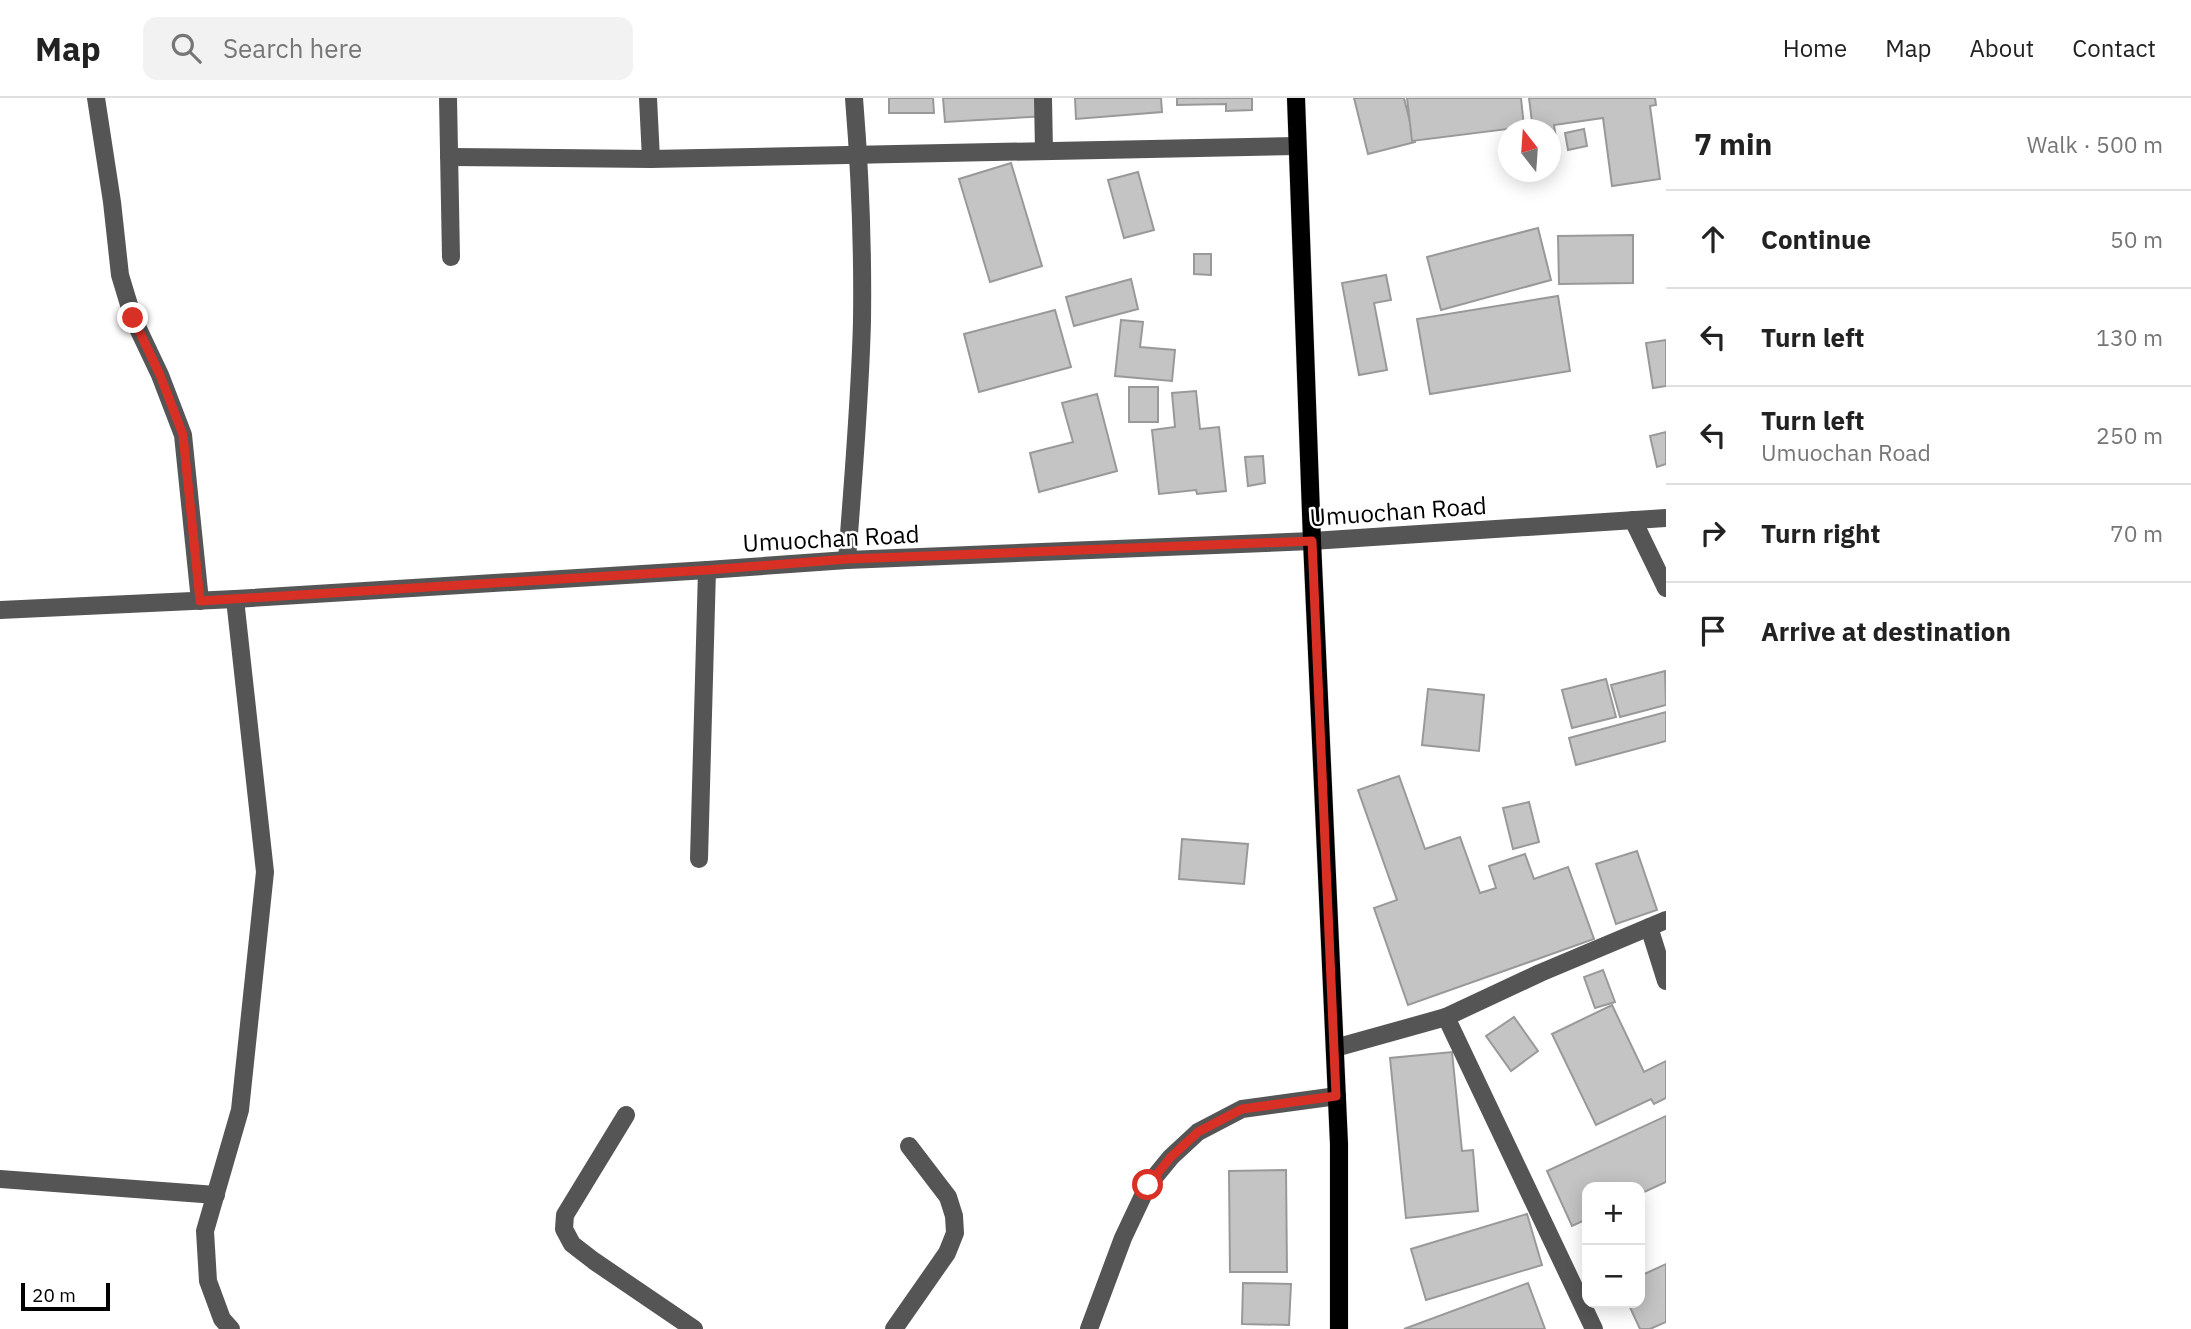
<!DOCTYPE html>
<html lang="en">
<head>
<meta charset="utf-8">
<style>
  body { margin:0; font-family:"IBM Plex Sans",sans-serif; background:#f2f2f2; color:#222 }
  .controls { position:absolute; right:21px; bottom:21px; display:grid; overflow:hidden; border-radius:14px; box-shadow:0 4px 18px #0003 }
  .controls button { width:63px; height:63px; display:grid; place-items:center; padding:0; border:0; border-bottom:2px solid #e0e0e0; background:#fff; color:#222; font:35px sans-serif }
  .compass { position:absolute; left:1498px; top:21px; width:63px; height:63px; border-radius:50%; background:#fff; box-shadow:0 4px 18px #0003; rotate:343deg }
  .scale { position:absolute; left:21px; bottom:18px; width:89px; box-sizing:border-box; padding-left:7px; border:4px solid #000; border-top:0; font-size:19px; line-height:24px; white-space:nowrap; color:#000; -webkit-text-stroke:5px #fff; paint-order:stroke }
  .stop { position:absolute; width:21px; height:21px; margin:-16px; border:5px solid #d93025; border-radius:50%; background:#fff }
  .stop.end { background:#d93025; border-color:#fff; box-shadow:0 2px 7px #0008 }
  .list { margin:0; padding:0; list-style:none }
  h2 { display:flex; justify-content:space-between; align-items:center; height:91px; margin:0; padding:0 28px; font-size:30px }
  h2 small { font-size:23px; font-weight:400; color:#767676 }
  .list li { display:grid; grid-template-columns:46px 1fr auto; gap:21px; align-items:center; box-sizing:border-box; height:98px; padding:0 28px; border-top:2px solid #e0e0e0 }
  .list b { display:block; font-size:26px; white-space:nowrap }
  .list p { margin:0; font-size:23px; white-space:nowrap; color:#767676 }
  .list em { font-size:23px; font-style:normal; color:#767676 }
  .icon { flex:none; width:38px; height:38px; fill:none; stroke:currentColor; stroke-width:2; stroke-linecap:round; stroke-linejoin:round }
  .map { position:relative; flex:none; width:1666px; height:1231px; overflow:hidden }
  header { display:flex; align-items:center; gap:42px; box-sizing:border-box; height:98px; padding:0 35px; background:#fff; border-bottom:2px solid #e0e0e0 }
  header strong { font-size:33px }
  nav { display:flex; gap:38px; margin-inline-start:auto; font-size:24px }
  .search { width:490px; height:63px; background:#f2f2f2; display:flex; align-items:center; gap:18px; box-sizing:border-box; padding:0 24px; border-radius:14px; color:#767676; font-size:26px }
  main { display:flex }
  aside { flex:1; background:#fff }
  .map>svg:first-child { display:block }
</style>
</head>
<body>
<header>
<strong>Map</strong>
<div class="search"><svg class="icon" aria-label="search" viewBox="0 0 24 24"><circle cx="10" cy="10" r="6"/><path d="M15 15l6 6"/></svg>Search here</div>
<nav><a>Home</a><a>Map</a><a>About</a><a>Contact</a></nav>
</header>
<main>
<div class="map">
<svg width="1666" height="1231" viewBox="0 0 1666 1231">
  <rect width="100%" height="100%" fill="#fff"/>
  <!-- building -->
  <g fill="#c4c4c4" stroke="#999" stroke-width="2">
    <path d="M889 0H933L934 15H889Z"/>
    <path d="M943 0H1047L1048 18 945 24Z"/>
    <path d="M1075 0H1161L1162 14 1076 21Z"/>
    <path d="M1177 0H1252V12L1226 13V6L1177 7Z"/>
    <path d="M1354 0H1404L1415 44 1368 56Z"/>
    <path d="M1407 0H1521L1524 29 1412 43Z"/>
    <path d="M1529 0H1655L1656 7 1650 8 1660 81 1612 88 1603 20 1554 27 1558 54 1550 56V32H1533Z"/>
    <path d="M1584 31 1587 48 1568 52 1565 35Z"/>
    <path d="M1011 65 1042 168 990 184 959 81Z"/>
    <path d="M1138 74 1154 132 1124 140 1108 82Z"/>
    <path d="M1538 130 1551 182 1441 212 1427 159Z"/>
    <path d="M1633 137V185L1559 186 1558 138Z"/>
    <path d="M1194 156H1211V177L1194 176Z"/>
    <path d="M1386 177 1391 202 1374 205 1387 272 1359 277 1342 185Z"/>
    <path d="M1131 181 1138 211 1074 228 1066 199Z"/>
    <path d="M1558 198 1570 273 1430 296 1417 221Z"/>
    <path d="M1055 212 1071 269 979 294 964 236Z"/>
    <path d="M1121 222 1143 224 1140 249 1175 252 1172 283 1115 278Z"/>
    <path d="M1666 242V288L1653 290 1646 245Z"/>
    <rect x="1129" y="289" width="29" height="35"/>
    <path d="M1196 293 1200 331 1219 329 1226 393 1197 396 1196 392 1159 396 1152 332 1175 329 1172 295Z"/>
    <path d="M1097 296 1117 373 1039 394 1030 355 1073 344 1062 305Z"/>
    <path d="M1666 334V366L1657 369 1650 338Z"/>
    <path d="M1263 358 1265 385 1248 388 1245 359Z"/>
    <path d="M1665 573 1666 607 1620 619 1611 587Z"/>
    <path d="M1606 581 1616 619 1572 630 1562 592Z"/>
    <path d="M1428 591 1484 597 1479 653 1422 647Z"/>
    <path d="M1666 614V643L1576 667 1569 640Z"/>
    <path d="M1399 678 1425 751 1460 739 1480 795 1496 790 1489 768 1525 756 1534 781 1568 769 1594 841 1408 907 1374 810 1397 802 1358 692Z"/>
    <path d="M1529 704 1539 744 1513 751 1503 710Z"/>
    <path d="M1182 741 1248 746 1244 786 1179 781Z"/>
    <path d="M1637 753 1657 812 1616 826 1596 766Z"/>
    <path d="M1603 872 1615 904 1595 910 1584 879Z"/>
    <path d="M1612 907 1644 974 1666 963V1000L1654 1006 1651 1001 1596 1027 1552 936Z"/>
    <path d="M1514 919 1538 953 1511 973 1486 938Z"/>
    <path d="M1452 954 1462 1053 1473 1052 1478 1113 1406 1120 1390 960Z"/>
    <path d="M1666 1018V1084L1640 1096V1089H1587V1121L1572 1128 1547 1073Z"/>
    <path d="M1286 1072 1287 1174H1230L1229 1073Z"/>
    <path d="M1527 1116 1542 1167 1426 1202 1411 1151Z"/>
    <path d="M1666 1166V1224L1650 1231H1640L1628 1205H1640V1178Z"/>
    <path d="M1243 1185 1291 1186 1289 1227 1242 1226Z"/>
    <path d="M1528 1185 1545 1231H1404Z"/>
  </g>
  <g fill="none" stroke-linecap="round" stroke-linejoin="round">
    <!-- major casing -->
    <g stroke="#dbdbdb" stroke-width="19">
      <path id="major" d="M1296 0 1312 443 1339 1046V1231"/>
    </g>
    <!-- minor -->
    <g stroke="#555" stroke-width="18">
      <path d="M96 0 112 104 120 177 133 220 160 277 183 337 200 503"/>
      <path d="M448 0 451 159"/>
      <path d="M648 0 651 61"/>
      <path d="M1043 0 1044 53"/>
      <path d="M449 59 651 61 1297 48"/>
      <path d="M1633 422 1666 490"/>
      <path d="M847 462C853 382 860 303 862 223 863 149 860 74 854 0"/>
      <path d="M0 512 235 501 707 472 847 462 1312 443 1666 420"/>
      <path d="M699 761 707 472"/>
      <path d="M1649 829 1666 883"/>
      <path d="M1446 919 1594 1231"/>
      <path d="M1335 950 1446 919 1540 875 1666 822"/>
      <path d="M626 1017 565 1117 564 1131 572 1146 594 1163 694 1231"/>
      <path d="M0 1081 216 1097"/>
      <path d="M231 1231 222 1221 208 1183 205 1133 240 1012 265 774 235 501"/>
      <path d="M894 1231 947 1155 955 1135 954 1118 948 1099 909 1048"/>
      <path d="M1089 1231 1123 1140 1148 1087 1171 1059 1198 1034 1242 1011 1337 998"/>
    </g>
    <!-- major -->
    <use href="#major" stroke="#000" stroke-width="18"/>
  </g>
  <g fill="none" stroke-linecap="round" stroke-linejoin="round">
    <!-- route -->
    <path stroke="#d93025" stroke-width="9" d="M133 220 160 277 183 337 200 503 707 472 848 461 1312 443 1336 998 1242 1011 1198 1034 1171 1059 1148 1087"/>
  </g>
  <g text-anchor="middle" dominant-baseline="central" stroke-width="5" stroke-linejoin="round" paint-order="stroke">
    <!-- street labels -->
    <g font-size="24" fill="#000" stroke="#fff">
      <text transform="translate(1398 413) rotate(-4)">Umuochan Road</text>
      <text transform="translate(831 440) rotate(-3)">Umuochan Road</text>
    </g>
  </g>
</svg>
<div class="controls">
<button>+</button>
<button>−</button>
</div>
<svg class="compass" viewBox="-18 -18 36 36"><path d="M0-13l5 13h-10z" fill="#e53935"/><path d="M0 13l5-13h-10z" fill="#767676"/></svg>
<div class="scale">20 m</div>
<div class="stop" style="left:1148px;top:1087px"></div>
<div class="stop end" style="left:133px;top:220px"></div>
</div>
<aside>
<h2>7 min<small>Walk · 500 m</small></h2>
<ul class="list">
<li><svg class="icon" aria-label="ahead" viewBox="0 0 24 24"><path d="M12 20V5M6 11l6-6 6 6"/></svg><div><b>Continue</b></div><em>50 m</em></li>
<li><svg class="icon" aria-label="left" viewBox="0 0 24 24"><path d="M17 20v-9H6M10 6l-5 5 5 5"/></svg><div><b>Turn left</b></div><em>130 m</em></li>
<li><svg class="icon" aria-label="left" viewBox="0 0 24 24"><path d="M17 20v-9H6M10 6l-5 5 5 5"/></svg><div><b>Turn left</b><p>Umuochan Road</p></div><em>250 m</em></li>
<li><svg class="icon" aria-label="right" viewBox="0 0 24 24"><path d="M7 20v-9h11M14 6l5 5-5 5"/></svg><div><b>Turn right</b></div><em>70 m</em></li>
<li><svg class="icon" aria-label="arrive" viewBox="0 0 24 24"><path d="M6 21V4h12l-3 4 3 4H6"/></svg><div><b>Arrive at destination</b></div></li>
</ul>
</aside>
</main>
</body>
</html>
